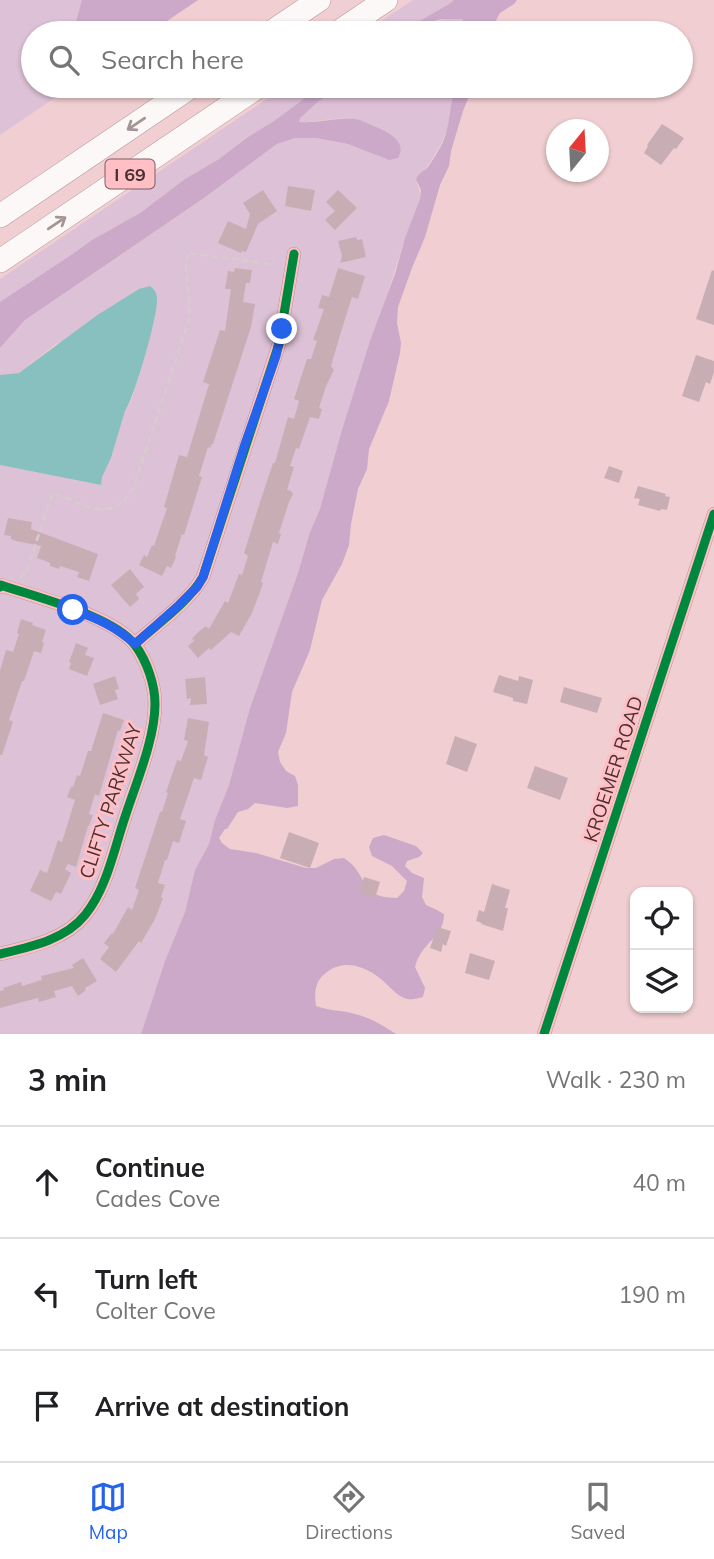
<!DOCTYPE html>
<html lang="en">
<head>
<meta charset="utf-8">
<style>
  body { margin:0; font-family:Mulish,sans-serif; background:#f6f6f6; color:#202124 }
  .controls { position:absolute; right:21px; bottom:21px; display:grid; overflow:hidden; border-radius:14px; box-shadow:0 2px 5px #0004 }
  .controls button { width:63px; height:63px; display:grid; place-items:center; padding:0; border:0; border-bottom:2px solid #e0e0e0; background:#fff; color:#202124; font:35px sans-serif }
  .compass { position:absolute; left:546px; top:119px; width:63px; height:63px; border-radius:50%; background:#fff; box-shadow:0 2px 5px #0004; rotate:18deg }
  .stop { position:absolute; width:21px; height:21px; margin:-16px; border:5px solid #2563eb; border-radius:50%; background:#fff }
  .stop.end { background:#2563eb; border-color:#fff; box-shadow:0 2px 7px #0008 }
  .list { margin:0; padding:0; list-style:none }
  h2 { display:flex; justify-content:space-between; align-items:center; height:91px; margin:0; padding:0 28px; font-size:30px }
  h2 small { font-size:23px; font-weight:400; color:#757577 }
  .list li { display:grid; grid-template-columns:46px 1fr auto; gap:21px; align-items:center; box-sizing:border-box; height:112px; padding:0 28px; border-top:2px solid #e0e0e0 }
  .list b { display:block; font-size:26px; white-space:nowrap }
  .list p { margin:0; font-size:23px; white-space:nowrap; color:#757577 }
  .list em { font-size:23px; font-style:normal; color:#757577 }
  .icon { flex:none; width:38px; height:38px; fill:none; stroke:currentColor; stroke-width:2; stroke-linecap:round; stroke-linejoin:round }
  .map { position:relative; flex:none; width:714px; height:1034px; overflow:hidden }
  .search { position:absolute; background:#fff; box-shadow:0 2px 5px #0004; left:21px; right:21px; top:21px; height:77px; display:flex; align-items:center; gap:18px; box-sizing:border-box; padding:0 24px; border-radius:38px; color:#757577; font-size:26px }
  .sheet { height:427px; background:#fff }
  nav { display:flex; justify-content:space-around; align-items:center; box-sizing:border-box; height:98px; border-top:2px solid #e0e0e0; background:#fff; font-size:19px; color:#757577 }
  nav a { display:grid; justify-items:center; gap:4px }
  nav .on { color:#2563eb }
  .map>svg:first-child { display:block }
</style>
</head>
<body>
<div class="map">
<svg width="714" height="1034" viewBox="0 0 714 1034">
  <rect width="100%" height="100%" fill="#f0ced1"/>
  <!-- green -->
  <g fill="#ddc1d6">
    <path d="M0 0H198L149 33H33V86H72L0 135Z"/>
    <path d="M413 0H454L449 4 399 33H363Z"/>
    <path d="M451 18 462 19 471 33H420L431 22Z"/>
    <path d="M286 86H317L305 98 274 121 248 137 219 159 185 179 140 213 92 240 71 255 0 302V279Z"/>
    <path d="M341 86H456C451 100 452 115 447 130 440 150 427 165 417 184 426 200 412 223 405 238L320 509 310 532 298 573 250 708 229 785 215 820 209 844 195 870 185 912 165 961 141 1034H0V465L101 485 102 477 111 458 125 411C133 401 135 386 139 374 145 351 153 329 157 305L56 344 19 373 0 375V348L25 320 204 198 277 144 295 138H316L348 144 389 160 364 123C345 113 320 123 299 122L300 118 319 101 337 90Z"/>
  </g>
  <!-- forest -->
  <g fill="#cca9c9">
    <path d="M82 0H198L149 33H73Z"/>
    <path d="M454 0H517L514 4 500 13 489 33H471L462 19H441L431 22 420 33H399L449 4Z"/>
    <path d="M317 86H341L337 90 319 101 300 118 299 122C319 124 340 116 360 120 373 127 411 136 398 158L389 160 348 144 316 138H295L277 144 204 198 25 320 0 348V302L71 255 92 240 140 213 185 179 219 159 248 137 274 121 305 98Z"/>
    <path d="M456 86H473L463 111 451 151 449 166 440 185 425 237 412 268 398 307 397 323 401 343 400 353 389 401 369 449 367 469 358 489 351 524 349 545 342 564 322 600 310 650 292 692 286 733 278 752 280 762 286 771 295 776 298 785V806L287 808 255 803 248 809 238 812 227 829H225L219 838 222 843 230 849 256 853 306 868H316L334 859 344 858C371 876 356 897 397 898L404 891 407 881 392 866 372 856 369 847 373 838 384 835 416 846 423 853 419 857 407 861 405 866 412 873 424 878 422 897 426 905 435 909 444 914C444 938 421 942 415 967L425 988 423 997C416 999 409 1001 402 997 393 992 386 982 377 976 361 965 343 960 327 972 315 980 314 993 316 1006 329 1011 342 1010 355 1014 369 1017 384 1026 396 1034H141L165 961 185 912 195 870 209 844 215 820 229 785 250 708 298 573 310 532 320 509 342 430 370 341 395 274 405 238 420 199 421 190 416 179C419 172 424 172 428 167 433 160 439 150 443 142 451 123 449 104 456 86Z"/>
  </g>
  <!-- water -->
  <path fill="#88c0bf" d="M150 286C155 290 157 293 157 300 158 315 134 399 125 411L111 458 102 477 101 485 0 465V375L19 373 96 316 139 289Z"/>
  <!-- building -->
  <g fill="#c8aeb4">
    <path d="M662 124 684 138 676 149 674 148 661 165 644 153 648 146 647 145Z"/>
    <path d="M288 186 315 190 311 211 285 206Z"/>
    <path d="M263 190 277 211 258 224 246 252 242 251 241 253 218 243 228 221 246 229 250 214 243 203Z"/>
    <path d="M338 190 357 208 335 230 325 220 335 211 326 202Z"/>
    <path d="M356 237 357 240 362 239 366 257 340 263 342 256 338 241Z"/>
    <path d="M235 268 252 270 250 283H246L243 302 255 304 251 327 213 444H212L210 448 208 447 199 476 202 477 184 535 182 534 175 556 176 557 171 568 167 566 162 576 139 565 144 555 147 557 152 545 154 546 167 508 164 507 179 455 187 457 209 384 203 382 220 330 225 331 231 289H225L228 271 234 272Z"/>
    <path d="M338 268 365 276 358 299 352 297 340 335 331 366 334 370 326 386 319 408 322 409 319 419 310 417 299 449 296 448 290 466 294 467 287 490 291 491 293 494 289 502 279 533 281 534 278 544 273 542 261 582 263 583 260 592 252 613 239 636 231 632 211 650 209 648 198 658 188 646 194 641 192 639 197 633 206 626 209 629 225 601 228 603 239 574 242 575 248 556 244 553 262 496 273 463H275L288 417 294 419 299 401 294 399 307 359H311L317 341 313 340 324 309 318 308 322 295 329 297Z"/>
    <path d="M712 270 714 271V325L696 319Z"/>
    <path d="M696 355 714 361V372L710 384 706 382 699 402 682 396Z"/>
    <path d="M609 466 623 471 619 483 604 478Z"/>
    <path d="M638 486 666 494 665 496 670 497 667 510 661 509 660 511 638 505 640 499 634 498Z"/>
    <path d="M8 518 32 522 31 529 98 554 89 581 77 577 79 572 60 566 59 569 50 566V563L48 562 37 558 41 546 16 541 11 539V536L4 535Z"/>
    <path d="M130 569 144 587 136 594 139 599 130 607 111 585Z"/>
    <path d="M21 619 33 623 32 625 46 630 42 642 44 643 41 653 34 651 24 681H22L9 720 13 722 2 755H0V671L6 650 13 652 19 634 17 633Z"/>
    <path d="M76 643 88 648 85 655 94 658 87 676 69 669 71 663 69 662Z"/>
    <path d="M499 675 518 681 519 676 533 680 527 704 513 701V698L493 692Z"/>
    <path d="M115 676 119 689 115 690 118 699 100 705 93 684Z"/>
    <path d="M205 677 207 704 190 705 191 698 187 699 185 679Z"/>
    <path d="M564 687 602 698 597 713 560 702Z"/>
    <path d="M103 713 124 720 120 731 118 730 99 796 95 794 89 814 93 815 89 826H88L76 867 68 864 65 869 71 873 61 894 56 892 51 901 30 891 40 870 47 873 58 840 62 842 75 800 67 797 71 787H73L77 775 80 776 88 751H91Z"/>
    <path d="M188 718 209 722 204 755 208 757 201 780 194 778 180 819 186 821 179 843 173 841 167 860H165L158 883 165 885 161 897 163 898 155 919 141 943 139 941 116 972 100 959 109 947 104 943 112 933 113 934 128 907 132 910 139 890 135 888 160 812H162L168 793 166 792 177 760 181 761 188 741 184 740Z"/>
    <path d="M455 736 477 744 467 772 446 764Z"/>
    <path d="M535 766 568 778 560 800 527 788Z"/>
    <path d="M289 832 319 843 310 868 280 858Z"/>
    <path d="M364 877 380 882 375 898 359 893Z"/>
    <path d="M492 884 510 890 505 908H508L503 931 481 924 482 923 476 921 479 910 484 912Z"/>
    <path d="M437 927 451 931 446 946 443 944 441 952 430 948Z"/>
    <path d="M470 953 495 961 489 980 465 973Z"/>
    <path d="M83 958 97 981 85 988 86 990 78 996 72 986 54 991 56 997 39 1002 38 998 0 1008V991L4 990 3 988 21 982 22 986 42 980 41 976 74 968 72 965Z"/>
  </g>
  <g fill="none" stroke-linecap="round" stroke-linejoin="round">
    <!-- street casing -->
    <g stroke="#b3999b" stroke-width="14">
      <g id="street">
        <path d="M0 587 1 585C35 597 114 616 135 645 147 661 155 685 155 704 155 739 136 783 125 817 114 849 107 888 85 915 65 940 30 947 0 954"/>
        <path d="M135 644C158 623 187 604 203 577L279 344 294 254"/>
        <path d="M544 1034 714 514"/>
      </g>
    </g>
    <!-- highway casing -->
    <g stroke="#b3999b" stroke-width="24">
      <g id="highway">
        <path d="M270 33 319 0"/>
        <path d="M337 33 386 0"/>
        <path d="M0 216 192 86"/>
        <path d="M0 261 259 86"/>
      </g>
    </g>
    <!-- path -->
    <path stroke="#d7cdce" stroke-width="2.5" stroke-dasharray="7 3.5" stroke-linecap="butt" d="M20 579 28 567 52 494H56C85 506 114 523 133 489L189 320C192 298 182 273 188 253L269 264 275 262"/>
    <!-- street -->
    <use href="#street" stroke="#fdf8f8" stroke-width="12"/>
    <!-- highway -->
    <use href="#highway" stroke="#fdf8f8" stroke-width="23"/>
    <!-- cycleway casing -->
    <g stroke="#ffbfc5" stroke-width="13">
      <g id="cycleway">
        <path d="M0 587 1 585C35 597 114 616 135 645 147 661 155 685 155 704 155 739 136 783 125 817 114 849 107 888 85 915 65 940 30 947 0 954"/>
        <path d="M135 644C158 623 187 604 203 577L279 344 294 254"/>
        <path d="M544 1034 714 514"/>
      </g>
    </g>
    <!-- cycleway -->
    <use href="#cycleway" stroke="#00873e" stroke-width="9"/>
  </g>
  <!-- one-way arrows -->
  <defs><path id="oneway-shaft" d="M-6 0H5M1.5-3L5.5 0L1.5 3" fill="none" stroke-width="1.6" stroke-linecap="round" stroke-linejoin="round" transform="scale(1.75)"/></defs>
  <g stroke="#a39495">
    <use href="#oneway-shaft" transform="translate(136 124) rotate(146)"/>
    <use href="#oneway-shaft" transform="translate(57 223) rotate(-34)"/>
  </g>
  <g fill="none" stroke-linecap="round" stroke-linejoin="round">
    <!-- route -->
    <path stroke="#2563eb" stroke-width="9" d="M73 610C97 618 116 627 135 644L179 605 197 587 203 577 244 447 276 356 282 329"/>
  </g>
  <g text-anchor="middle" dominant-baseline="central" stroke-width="6" stroke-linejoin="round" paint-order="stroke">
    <!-- shield labels -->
    <rect fill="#ffbfc5" stroke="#805b5e" stroke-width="2" x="105.5" y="159.5" width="49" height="29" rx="5"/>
    <g font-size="18" font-weight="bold" fill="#493032">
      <text x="130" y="174">I 69</text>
    </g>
    <!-- street labels -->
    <g font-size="19" fill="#493032" stroke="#ffbfc5">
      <text transform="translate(613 769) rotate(-72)">KROEMER ROAD</text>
      <text transform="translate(110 801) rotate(-72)">CLIFTY PARKWAY</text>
    </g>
  </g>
</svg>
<div class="controls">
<button><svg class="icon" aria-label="locate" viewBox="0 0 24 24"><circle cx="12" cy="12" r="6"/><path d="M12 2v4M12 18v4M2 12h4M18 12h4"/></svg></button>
<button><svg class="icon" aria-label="layers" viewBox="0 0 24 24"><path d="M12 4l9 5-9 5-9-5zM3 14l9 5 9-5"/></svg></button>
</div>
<svg class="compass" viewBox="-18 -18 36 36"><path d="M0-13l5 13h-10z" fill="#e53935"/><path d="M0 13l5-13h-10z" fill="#757577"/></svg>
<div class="stop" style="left:73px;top:610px"></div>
<div class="stop end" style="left:282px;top:329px"></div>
<div class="search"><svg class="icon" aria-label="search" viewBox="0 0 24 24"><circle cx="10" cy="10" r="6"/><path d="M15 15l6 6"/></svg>Search here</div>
</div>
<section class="sheet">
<h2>3 min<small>Walk · 230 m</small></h2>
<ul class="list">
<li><svg class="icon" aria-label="ahead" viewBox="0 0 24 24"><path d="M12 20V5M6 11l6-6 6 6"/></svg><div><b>Continue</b><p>Cades Cove</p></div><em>40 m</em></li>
<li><svg class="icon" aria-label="left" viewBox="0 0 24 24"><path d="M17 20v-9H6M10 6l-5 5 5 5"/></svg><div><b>Turn left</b><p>Colter Cove</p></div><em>190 m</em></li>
<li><svg class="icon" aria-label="arrive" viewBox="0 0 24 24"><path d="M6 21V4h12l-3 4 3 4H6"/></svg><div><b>Arrive at destination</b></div></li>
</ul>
</section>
<nav>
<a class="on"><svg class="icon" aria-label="map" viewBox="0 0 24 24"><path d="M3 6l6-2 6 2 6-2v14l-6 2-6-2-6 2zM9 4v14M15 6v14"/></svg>Map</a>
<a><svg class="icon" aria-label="directions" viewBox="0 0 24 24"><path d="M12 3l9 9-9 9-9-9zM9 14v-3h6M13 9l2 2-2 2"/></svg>Directions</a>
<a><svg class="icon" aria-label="saved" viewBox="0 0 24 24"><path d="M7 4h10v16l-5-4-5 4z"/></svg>Saved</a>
</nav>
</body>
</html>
